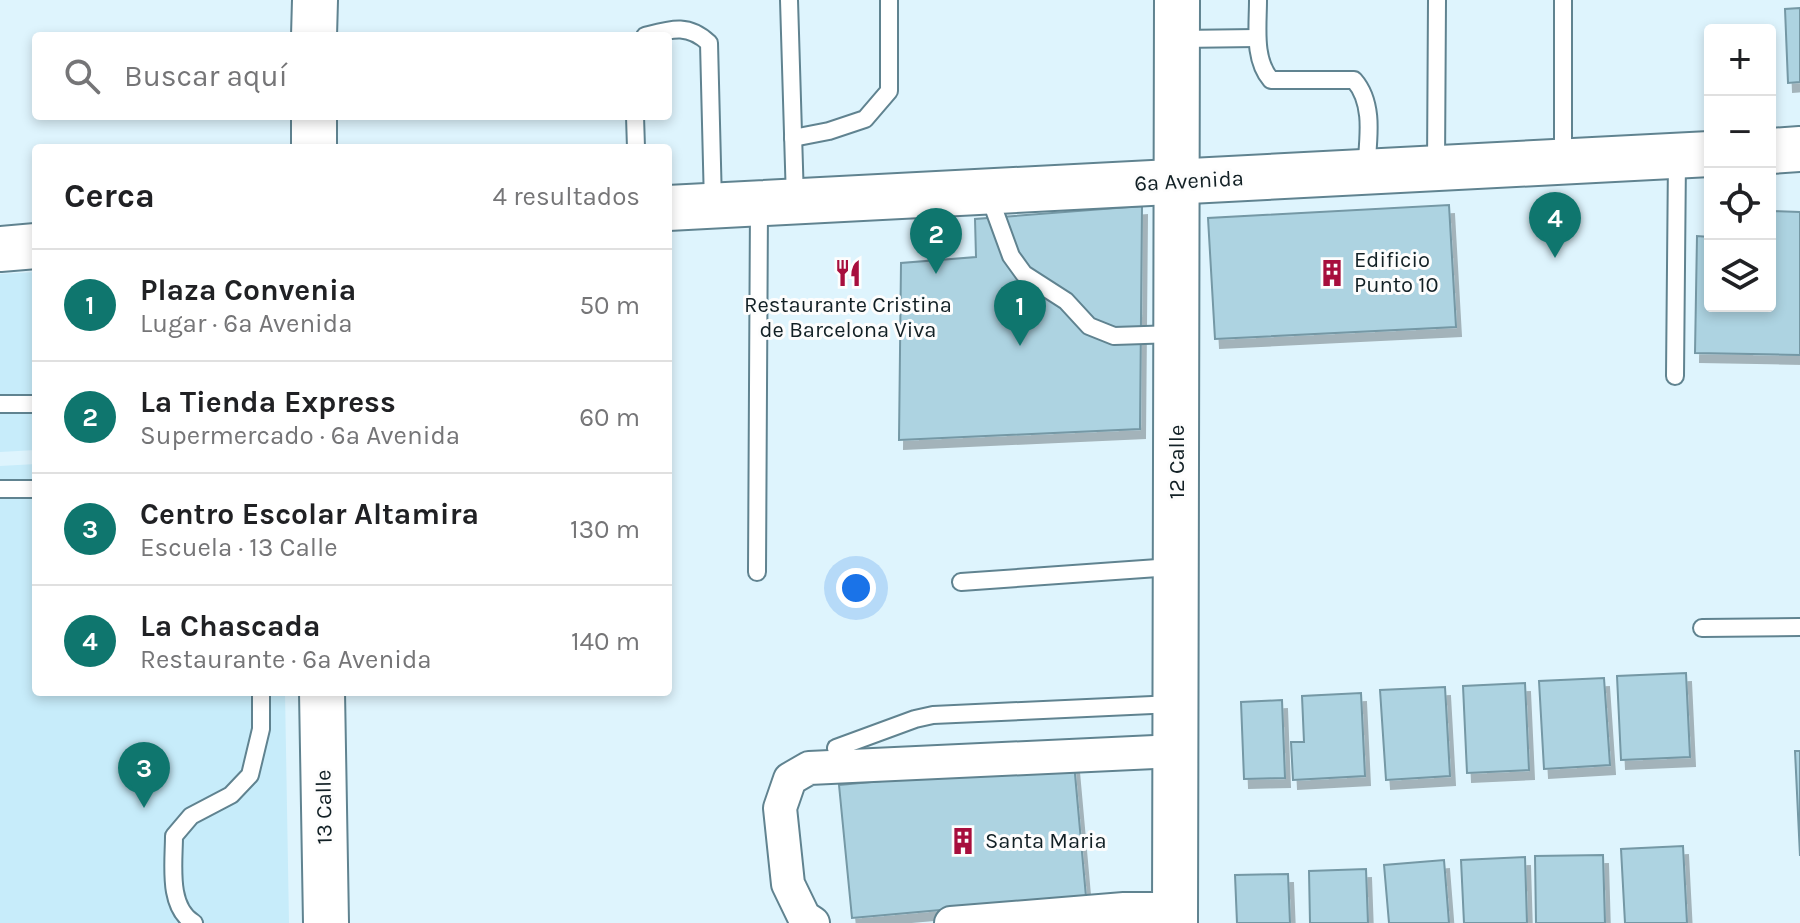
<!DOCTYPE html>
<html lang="es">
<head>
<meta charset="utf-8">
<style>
  body { margin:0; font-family:Karla,sans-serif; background:#f2f2f2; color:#202124 }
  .controls { position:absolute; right:24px; top:24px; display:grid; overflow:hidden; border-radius:8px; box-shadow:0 4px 12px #0003 }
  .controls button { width:72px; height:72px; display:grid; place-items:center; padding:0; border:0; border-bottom:2px solid #e0e0e0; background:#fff; color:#202124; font:40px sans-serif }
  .you { position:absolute; left:856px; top:588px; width:28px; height:28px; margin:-20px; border:6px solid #fff; border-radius:50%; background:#1a73e8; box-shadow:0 0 0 12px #1a73e833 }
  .badge { display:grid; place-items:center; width:52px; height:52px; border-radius:50%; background:#0f766e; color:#fff; font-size:26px; font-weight:700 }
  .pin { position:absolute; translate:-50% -66px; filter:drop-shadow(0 2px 4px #0008) }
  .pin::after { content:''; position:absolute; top:42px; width:28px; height:24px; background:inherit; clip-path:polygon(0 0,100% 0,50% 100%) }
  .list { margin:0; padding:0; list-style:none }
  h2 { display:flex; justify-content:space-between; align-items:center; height:104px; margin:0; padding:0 32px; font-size:34px }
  h2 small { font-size:26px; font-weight:400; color:#757577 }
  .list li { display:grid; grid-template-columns:52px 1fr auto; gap:24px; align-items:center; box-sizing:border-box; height:112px; padding:0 32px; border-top:2px solid #e0e0e0 }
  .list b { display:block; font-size:30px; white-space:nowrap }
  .list p { margin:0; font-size:26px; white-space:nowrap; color:#757577 }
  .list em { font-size:26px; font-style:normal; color:#757577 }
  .icon { flex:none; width:44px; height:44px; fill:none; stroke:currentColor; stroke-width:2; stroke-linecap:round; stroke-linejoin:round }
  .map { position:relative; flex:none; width:1800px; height:923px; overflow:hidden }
  .search { position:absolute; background:#fff; box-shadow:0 4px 12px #0003; left:32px; top:32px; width:640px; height:88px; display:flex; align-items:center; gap:20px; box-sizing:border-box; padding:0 28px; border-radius:8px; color:#757577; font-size:30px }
  .panel { position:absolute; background:#fff; box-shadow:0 4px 12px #0003; left:32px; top:144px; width:640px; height:552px; border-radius:8px }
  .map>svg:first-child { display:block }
</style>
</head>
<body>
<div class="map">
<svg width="1800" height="923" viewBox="0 0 1800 923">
  <defs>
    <filter id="shadow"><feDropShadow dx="5" dy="9" stdDeviation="0" flood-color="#0004"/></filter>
  </defs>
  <rect width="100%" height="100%" fill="#def4fd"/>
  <!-- built -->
  <g fill="#c7ecfa">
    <path d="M36 272V450L0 452V274Z"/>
    <path d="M36 464V692H285L289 923H0V466Z"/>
  </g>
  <!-- building -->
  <g fill="#add3e1" stroke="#7498a5" stroke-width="2" filter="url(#shadow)">
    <path d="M1800 8V82L1788 83 1785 9Z"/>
    <path d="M1449 205 1456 327 1215 339 1208 218Z"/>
    <path d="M1142 206 1140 429 899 440 901 263 976 257 975 219Z"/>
    <path d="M1770 211 1800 212V355L1695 353 1697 236 1710 237V306H1770Z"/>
    <path d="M1686 673 1690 757 1621 760 1617 676Z"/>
    <path d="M1604 678 1610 765 1544 769 1539 681Z"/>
    <path d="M1525 683 1529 770 1467 773 1463 686Z"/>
    <path d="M1445 687 1450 776 1386 780 1380 690Z"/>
    <path d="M1361 693 1365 776 1293 780 1291 742H1304L1302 696Z"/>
    <path d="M1282 700 1285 778 1244 779 1241 702Z"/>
    <path d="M1795 751H1800V856Z"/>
    <path d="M1074 763 1086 897 852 918 839 785Z"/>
    <path d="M1683 846 1687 923H1625L1621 849Z"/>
    <path d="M1603 855 1605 923H1536L1535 856Z"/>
    <path d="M1525 857 1527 923H1464L1461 860Z"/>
    <path d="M1444 860 1449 923H1389L1384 865Z"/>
    <path d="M1366 869 1368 923H1310L1309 871Z"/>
    <path d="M1288 874 1290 923H1237L1235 875Z"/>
  </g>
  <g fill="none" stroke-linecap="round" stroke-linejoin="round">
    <!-- lane casing -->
    <g stroke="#608390" stroke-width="20">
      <g id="lane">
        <path d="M789 0 795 200"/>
        <path d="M1258 0C1258 27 1253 59 1271 80H1354C1375 104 1368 140 1366 170"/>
        <path d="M1563 0V160"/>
        <path d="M645 36C671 29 688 23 709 43L713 204"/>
        <path d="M1179 39 1257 38"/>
        <path d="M635 116 636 148"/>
        <path d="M793 138 829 131 865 119 889 91V0"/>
        <path d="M1436 166 1437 0"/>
        <path d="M988 193 1011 256 1024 274 1066 301 1089 326 1114 336 1175 334"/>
        <path d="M1675 376 1677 158"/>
        <path d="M0 404H36"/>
        <path d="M0 489H36"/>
        <path d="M757 572 759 205"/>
        <path d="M961 582 1172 567"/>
        <path d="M1702 628 1800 627"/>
        <path d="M836 748 915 719 933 715 1174 704"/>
        <path d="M194 923C167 907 174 863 174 836L191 816 231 795 250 775 261 729V692"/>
      </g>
    </g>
    <!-- street casing -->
    <g stroke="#608390" stroke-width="36">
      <g id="street">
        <path d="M813 923 804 917 788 884 780 808 790 779 809 768 1176 751"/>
        <path d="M951 923 1124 909H1175"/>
      </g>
    </g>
    <!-- secondary casing -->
    <g stroke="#608390" stroke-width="48">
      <g id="secondary">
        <path d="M314 36 315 0"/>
        <path d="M314 148V116"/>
        <path d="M1770 151 1800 149"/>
        <path d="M668 208 1710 154"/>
        <path d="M0 249 36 246"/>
        <path d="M322 692 326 923"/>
        <path d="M1175 923 1177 0"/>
      </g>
    </g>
    <!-- lane -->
    <use href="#lane" stroke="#fff" stroke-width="16"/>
    <!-- street -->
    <use href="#street" stroke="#fff" stroke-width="32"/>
    <!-- secondary -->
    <use href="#secondary" stroke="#fff" stroke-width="44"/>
  </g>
  <!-- icons -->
  <defs>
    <g id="restaurant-bare" transform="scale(2.16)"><path d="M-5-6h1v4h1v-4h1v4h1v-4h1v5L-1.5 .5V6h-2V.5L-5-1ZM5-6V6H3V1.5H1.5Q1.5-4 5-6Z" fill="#a70e3d" stroke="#fdfdfd" stroke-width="2.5" paint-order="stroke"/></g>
    <g id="building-bare" transform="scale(2.16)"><path d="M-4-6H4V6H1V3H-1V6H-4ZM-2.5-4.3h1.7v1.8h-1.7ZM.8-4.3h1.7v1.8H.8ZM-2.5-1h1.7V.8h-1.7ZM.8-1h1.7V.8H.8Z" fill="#a70e3d" stroke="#fdfdfd" stroke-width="2.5" paint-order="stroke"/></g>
  </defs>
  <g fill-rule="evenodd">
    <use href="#restaurant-bare" x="848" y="273"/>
    <use href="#building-bare" x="1332" y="273"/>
    <use href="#building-bare" x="963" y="841"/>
  </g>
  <g text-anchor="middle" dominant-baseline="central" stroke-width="6" stroke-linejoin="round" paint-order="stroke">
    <!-- street labels -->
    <g font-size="22" fill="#122025" stroke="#fdfdfd">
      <text transform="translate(1189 181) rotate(-3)">6a Avenida</text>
      <text transform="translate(1177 462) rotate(-90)">12 Calle</text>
      <text transform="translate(324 807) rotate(-91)">13 Calle</text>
    </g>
    <!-- poi labels -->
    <g font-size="22" fill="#122025" stroke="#fdfdfd" text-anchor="start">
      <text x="1354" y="260">Edificio<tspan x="1354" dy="25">Punto 10</tspan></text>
      <text x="848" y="305" text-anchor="middle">Restaurante Cristina<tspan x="848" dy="25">de Barcelona Viva</tspan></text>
      <text x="985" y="841">Santa Maria</text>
    </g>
  </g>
</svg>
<div class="controls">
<button>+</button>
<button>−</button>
<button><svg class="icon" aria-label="locate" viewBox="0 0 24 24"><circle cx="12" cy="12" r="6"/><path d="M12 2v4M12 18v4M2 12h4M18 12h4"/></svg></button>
<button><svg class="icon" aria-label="layers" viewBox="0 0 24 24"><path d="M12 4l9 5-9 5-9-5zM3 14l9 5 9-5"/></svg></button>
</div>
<div class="you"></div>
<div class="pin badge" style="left:1020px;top:346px">1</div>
<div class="pin badge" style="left:936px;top:274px">2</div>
<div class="pin badge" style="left:144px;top:808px">3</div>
<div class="pin badge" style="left:1555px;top:258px">4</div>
<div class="search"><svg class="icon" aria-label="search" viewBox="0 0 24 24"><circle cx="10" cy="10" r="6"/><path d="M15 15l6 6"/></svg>Buscar aquí</div>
<section class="panel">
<h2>Cerca<small>4 resultados</small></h2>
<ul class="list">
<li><span class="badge">1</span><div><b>Plaza Convenia</b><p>Lugar · 6a Avenida</p></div><em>50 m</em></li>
<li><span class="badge">2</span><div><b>La Tienda Express</b><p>Supermercado · 6a Avenida</p></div><em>60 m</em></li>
<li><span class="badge">3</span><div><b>Centro Escolar Altamira</b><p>Escuela · 13 Calle</p></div><em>130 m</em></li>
<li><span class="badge">4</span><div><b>La Chascada</b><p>Restaurante · 6a Avenida</p></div><em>140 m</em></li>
</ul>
</section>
</div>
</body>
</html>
